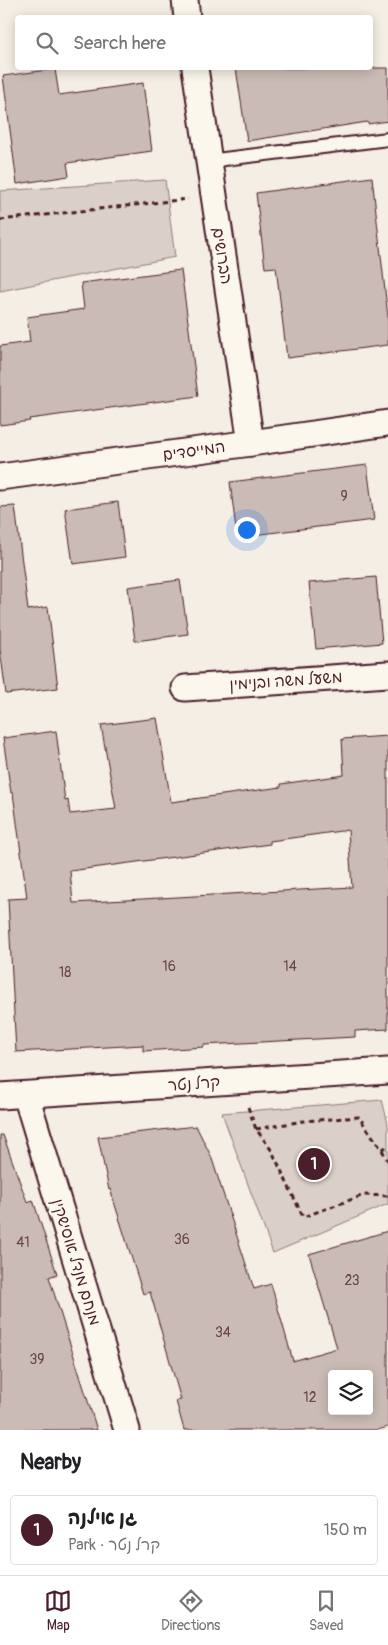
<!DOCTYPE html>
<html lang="en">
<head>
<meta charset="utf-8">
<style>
  body { margin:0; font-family:Pangolin,"Playpen Sans Hebrew",sans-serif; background:#f6f6f6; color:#202124 }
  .controls { position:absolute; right:15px; bottom:15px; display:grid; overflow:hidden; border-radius:5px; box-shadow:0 2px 12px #0003 }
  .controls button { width:45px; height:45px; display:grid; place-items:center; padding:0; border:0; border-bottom:1px solid #e0e0e0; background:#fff; color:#202124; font:25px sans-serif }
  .you { position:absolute; left:246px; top:529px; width:18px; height:18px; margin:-12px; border:4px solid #fff; border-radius:50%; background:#1a73e8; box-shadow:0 0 0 8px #1a73e833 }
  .badge { display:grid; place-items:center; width:32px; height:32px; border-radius:50%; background:#4a1f2b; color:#fff; font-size:16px; font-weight:700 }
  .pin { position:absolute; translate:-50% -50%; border:2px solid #fff; box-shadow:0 1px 5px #0006 }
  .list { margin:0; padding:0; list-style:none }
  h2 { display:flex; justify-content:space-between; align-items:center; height:65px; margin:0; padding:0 20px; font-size:21px }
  h2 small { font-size:16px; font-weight:400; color:#757577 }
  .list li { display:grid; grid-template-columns:32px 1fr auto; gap:15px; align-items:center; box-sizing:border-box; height:70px; margin:0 10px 10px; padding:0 10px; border:1px solid #e0e0e0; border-radius:5px }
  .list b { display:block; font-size:19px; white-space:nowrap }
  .list p { margin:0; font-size:16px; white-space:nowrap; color:#757577 }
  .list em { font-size:16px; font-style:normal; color:#757577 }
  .icon { flex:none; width:28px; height:28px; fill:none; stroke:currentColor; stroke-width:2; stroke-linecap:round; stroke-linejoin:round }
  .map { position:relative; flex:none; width:388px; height:1430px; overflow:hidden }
  .search { position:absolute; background:#fff; box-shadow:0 2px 12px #0003; left:15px; right:15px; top:15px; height:55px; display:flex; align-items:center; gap:12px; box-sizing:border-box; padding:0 18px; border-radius:5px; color:#757577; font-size:19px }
  .sheet { height:145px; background:#fff }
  nav { display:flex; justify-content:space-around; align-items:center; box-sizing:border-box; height:70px; border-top:1px solid #e0e0e0; background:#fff; font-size:14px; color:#757577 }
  nav a { display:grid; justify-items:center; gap:2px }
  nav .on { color:#4a1f2b }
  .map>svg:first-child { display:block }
</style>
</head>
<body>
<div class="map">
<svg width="388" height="1430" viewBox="0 0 388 1430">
  <rect width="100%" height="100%" fill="#f4eee4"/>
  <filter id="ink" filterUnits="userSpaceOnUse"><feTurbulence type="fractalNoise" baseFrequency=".02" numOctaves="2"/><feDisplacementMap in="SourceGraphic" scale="10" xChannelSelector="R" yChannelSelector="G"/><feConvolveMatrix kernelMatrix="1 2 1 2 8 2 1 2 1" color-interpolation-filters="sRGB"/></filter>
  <g filter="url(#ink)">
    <!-- green -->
    <g fill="#dbd0c9" stroke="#92787a">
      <path d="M165 180 175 257 0 291V191Z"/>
      <path d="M382 1100 388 1124V1204L273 1253 222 1113Z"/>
    </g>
    <!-- building -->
    <g fill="#cabbb6" stroke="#4a1f2b" fill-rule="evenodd">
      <path d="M236 68H388V121L368 124 367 122 247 141Z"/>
      <path d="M55 69 59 95 143 83 152 151 67 163 69 176 17 184 3 76Z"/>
      <path d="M372 177 388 317V345L287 358 276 267 265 268 256 193Z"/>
      <path d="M181 270 198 396 29 419 30 421 0 425V346L30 342 27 317 84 309 81 283Z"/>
      <path d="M367 465 374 520 237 537 230 482Z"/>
      <path d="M118 502 125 557 73 564 65 509Z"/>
      <path d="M15 506 28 610 48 607 58 688 6 694 0 649V507Z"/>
      <path d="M376 577 382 643 316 649 309 583Z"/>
      <path d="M180 580 188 634 135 641 128 587Z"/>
      <path d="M157 718 171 802 281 787V784L344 775 342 739 388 736V1029L355 1031V1037L204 1045V1047L143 1051V1045L16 1052 8 899 27 898 13 793H11L3 738 56 731 65 801 68 800 70 814 116 809 101 725ZM348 830 352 887 73 903 70 871 270 844V841Z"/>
      <path d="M196 1126 211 1156 254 1289 271 1284 293 1361 337 1348 309 1254 388 1231V1427L377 1430H184L176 1401 181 1400 150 1292 143 1294 110 1189 109 1190 98 1137ZM332 1374H369V1411H332Z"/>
      <path d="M0 1135H3L27 1202 33 1200 57 1274 49 1277 97 1430H0Z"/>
    </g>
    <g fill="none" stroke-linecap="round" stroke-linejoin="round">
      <!-- lane casing -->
      <g stroke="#4a1f2b" stroke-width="16">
        <path id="lane" d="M208 161 388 139"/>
      </g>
      <!-- street casing -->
      <g stroke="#4a1f2b" stroke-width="29">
        <g id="street">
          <path d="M185 0 187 18"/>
          <path d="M195 68 251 443"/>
          <path d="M0 477 251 443 388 423"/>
          <path d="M185 688 388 674"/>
          <path d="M26 1095 127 1430"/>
          <path d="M0 1096 388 1071"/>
        </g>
      </g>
      <!-- path -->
      <g stroke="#4a1f2b" stroke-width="3" stroke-dasharray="5 4" stroke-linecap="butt">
        <path d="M0 220 188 199"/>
        <path d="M248 1107 256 1129 272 1151 303 1217 364 1195 388 1196"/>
        <path d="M256 1129 304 1121 359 1117 382 1150 388 1161"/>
        <path d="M382 1150 388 1145"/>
      </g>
      <!-- lane -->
      <use href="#lane" stroke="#fbf7ec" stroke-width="12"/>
      <!-- street -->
      <use href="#street" stroke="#fbf7ec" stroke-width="25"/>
    </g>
  </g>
  <g text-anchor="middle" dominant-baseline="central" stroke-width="5" stroke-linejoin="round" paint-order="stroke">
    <!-- number labels -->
    <g font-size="14" fill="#6a464e">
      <text x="344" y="496">9</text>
      <text x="169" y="966">16</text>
      <text x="290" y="966">14</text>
      <text x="65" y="972">18</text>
      <text x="182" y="1239">36</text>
      <text x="23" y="1242">41</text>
      <text x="352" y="1280">23</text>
      <text x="223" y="1332">34</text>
      <text x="37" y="1359">39</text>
      <text x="310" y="1397">12</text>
    </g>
    <!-- street labels -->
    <g font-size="16" fill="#4a1f2b" stroke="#fbf7ec">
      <text transform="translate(222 256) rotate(81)">הברושים</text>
      <text transform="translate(194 451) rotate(-8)">המייסדים</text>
      <text transform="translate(286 681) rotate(-4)">משעל משה ובנימין</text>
      <text transform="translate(194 1084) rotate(-4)">קרל נטר</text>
      <text transform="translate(76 1262) rotate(73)">מנחם מנדל אוסישקין</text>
    </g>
  </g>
</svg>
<div class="controls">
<button><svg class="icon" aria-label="layers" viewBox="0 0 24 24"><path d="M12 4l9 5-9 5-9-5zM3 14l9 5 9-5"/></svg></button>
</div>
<div class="you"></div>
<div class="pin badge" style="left:314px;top:1164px">1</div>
<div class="search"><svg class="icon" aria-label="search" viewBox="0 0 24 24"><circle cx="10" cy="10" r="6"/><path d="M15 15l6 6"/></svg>Search here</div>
</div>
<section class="sheet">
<h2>Nearby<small></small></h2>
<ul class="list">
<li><span class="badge">1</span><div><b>גן אילנה</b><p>Park · קרל נטר</p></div><em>150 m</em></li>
</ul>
</section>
<nav>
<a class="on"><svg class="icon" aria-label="map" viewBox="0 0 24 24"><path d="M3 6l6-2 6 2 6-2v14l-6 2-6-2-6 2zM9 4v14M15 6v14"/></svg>Map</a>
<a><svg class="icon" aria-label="directions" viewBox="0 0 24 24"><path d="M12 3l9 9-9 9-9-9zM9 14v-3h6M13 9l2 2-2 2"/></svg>Directions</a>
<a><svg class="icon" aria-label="saved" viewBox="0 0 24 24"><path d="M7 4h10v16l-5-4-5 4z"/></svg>Saved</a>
</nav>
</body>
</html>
